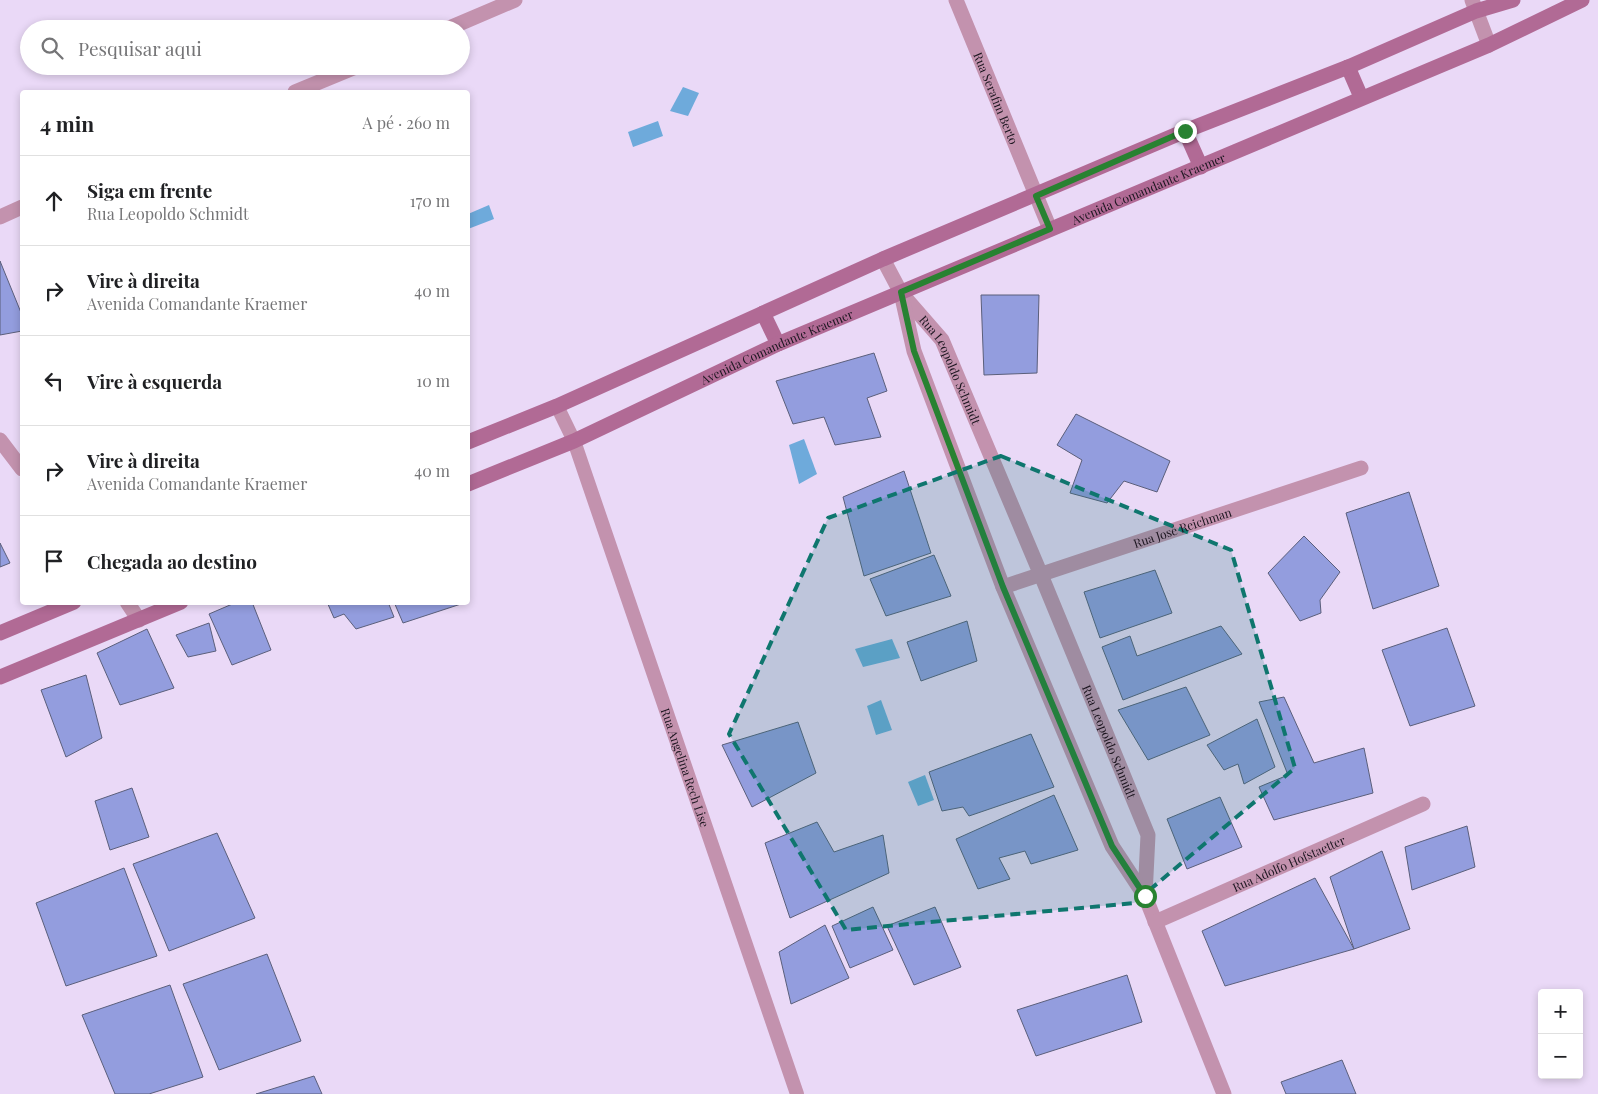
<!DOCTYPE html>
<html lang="pt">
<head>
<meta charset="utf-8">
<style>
  body { margin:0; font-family:"Playfair Display",serif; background:#f6f6f6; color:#202124 }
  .controls { position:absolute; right:15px; bottom:15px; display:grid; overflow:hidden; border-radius:5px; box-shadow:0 2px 8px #0003 }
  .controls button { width:45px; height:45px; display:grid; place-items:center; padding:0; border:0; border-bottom:1px solid #e0e0e0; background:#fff; color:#202124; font:25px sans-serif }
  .stop { position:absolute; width:15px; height:15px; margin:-11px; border:4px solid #288231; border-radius:50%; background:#fff }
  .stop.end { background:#288231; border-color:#fff; box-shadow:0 1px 5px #0008 }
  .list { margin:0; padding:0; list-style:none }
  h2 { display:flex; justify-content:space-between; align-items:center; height:65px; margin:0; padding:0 20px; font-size:21px }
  h2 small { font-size:16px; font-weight:400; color:#757577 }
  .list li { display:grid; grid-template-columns:32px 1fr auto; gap:15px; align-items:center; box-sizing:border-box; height:90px; padding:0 20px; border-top:1px solid #e0e0e0 }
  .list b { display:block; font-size:19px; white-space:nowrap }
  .list p { margin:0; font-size:16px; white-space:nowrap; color:#757577 }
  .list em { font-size:16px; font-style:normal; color:#757577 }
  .icon { flex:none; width:28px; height:28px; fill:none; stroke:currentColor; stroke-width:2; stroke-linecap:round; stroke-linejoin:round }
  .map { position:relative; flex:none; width:1598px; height:1094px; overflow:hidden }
  .search { position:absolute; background:#fff; box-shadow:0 2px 8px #0003; left:20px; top:20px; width:450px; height:55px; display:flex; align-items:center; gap:12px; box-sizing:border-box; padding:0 18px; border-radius:28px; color:#757577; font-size:19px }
  .panel { position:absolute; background:#fff; box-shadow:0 2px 8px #0003; left:20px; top:90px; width:450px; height:515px; border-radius:5px }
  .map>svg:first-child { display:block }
</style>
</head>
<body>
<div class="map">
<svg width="1598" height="1094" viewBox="0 0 1598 1094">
  <rect width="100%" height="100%" fill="#ead9f7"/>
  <!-- water -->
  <g fill="#6eaadb">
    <path d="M683 87 699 93 688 116 670 111Z"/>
    <path d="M658 121 663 136 633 147 628 132Z"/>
    <path d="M489 205 494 219 468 229V214Z"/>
    <path d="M804 439 817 474 799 484 789 445Z"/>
    <path d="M892 639 900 658 863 667 855 649Z"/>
    <path d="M881 700 892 730 876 735 867 706Z"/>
    <path d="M925 775 934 800 918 806 908 782Z"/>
  </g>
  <!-- building -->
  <g fill="#939dde" stroke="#5b5f7b">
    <path d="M0 261 22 315V331L0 335Z"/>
    <path d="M981 295H1039L1037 373 984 375Z"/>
    <path d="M874 353 887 391 867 398 881 437 835 445 824 417 793 424 776 381Z"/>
    <path d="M1076 414 1170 461 1157 492 1124 481 1107 503 1070 493 1082 460 1057 445Z"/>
    <path d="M904 471 931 553 864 576 843 497Z"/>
    <path d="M1409 492 1439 586 1373 609 1346 513Z"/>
    <path d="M1304 536 1340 572 1320 600 1321 613 1300 621 1268 573Z"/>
    <path d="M0 543 10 563 0 567Z"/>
    <path d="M934 555 951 596 886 616 870 579Z"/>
    <path d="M1155 570 1172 613 1100 638 1084 592Z"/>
    <path d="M237 602H252L271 650 232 665 209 614Z"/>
    <path d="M327 602H388L394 617 356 629 344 614 334 618Z"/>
    <path d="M394 602H467L403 623Z"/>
    <path d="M967 621 977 661 921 681 907 642Z"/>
    <path d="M209 623 216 651 188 657 176 635Z"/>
    <path d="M1221 626 1242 654 1123 700 1102 647 1130 636 1137 656Z"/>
    <path d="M1447 628 1475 706 1410 726 1382 650Z"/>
    <path d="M147 629 174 688 120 705 97 653Z"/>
    <path d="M86 675 102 738 66 757 41 690Z"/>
    <path d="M1186 687 1210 735 1148 760 1118 710Z"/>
    <path d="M1284 697 1314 763 1364 748 1373 793 1274 820 1259 787 1288 775 1259 702Z"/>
    <path d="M1257 719 1275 767 1244 784 1238 764 1224 770 1207 745Z"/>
    <path d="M798 722 816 773 752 807 722 745Z"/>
    <path d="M1031 734 1054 787 969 816 963 807 942 811 929 772Z"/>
    <path d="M132 788 149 837 110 850 95 801Z"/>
    <path d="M1054 795 1078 850 1031 864 1025 851 999 858 1010 879 978 889 956 839Z"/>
    <path d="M1220 797 1242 847 1187 869 1167 819Z"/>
    <path d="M817 822 834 852 883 835 889 873 790 918 765 843Z"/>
    <path d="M1467 826 1475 867 1412 890 1405 847Z"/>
    <path d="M217 833 255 918 169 951 133 864Z"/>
    <path d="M1382 851 1410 929 1354 949 1330 877Z"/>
    <path d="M124 868 157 956 66 986 36 903Z"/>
    <path d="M1315 878 1354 949 1225 986 1202 931Z"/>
    <path d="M873 907 893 950 850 968 832 926Z"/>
    <path d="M935 907 961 967 914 985 887 926Z"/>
    <path d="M825 925 849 978 791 1004 779 952Z"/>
    <path d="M267 954 301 1041 219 1070 183 984Z"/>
    <path d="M1127 975 1142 1022 1036 1056 1017 1010Z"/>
    <path d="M170 985 203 1077 149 1094H115L82 1015Z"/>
    <path d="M1342 1060 1356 1094H1286L1281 1082Z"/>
    <path d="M314 1076 322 1094H256Z"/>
  </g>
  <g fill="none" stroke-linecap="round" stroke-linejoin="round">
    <!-- service -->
    <path stroke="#c392ae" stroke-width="14" id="s1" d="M557 406 574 441 797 1094"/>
    <!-- minor -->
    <g stroke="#c392ae" stroke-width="15">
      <path d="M1472 0 1489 45"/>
      <path d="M447 29 515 0"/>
      <path d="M295 92 358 66"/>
      <path d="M0 217 22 207"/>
      <path id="s2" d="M883 259 901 293 942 340 1041 575 1148 835 1145 896"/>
      <path d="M901 293 914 351 1003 587 1112 846 1145 896 1224 1094"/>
      <path id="s3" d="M1003 587 1361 468"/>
      <path id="s4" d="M1155 922 1423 804"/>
    </g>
    <!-- tertiary -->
    <g stroke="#c392ae" stroke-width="15">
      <path id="s5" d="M956 0 1050 229"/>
      <path d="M0 440 22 469"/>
      <path d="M127 602 139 620"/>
    </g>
    <!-- secondary -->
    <g stroke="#b16a95" stroke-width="15">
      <path d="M1348 67 1361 97"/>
      <path d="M1185 131 1201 167"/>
      <path d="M763 313 778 344"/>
      <path d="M468 442 557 406 883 259 1185 131 1348 67 1476 11 1513 0"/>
      <path id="s6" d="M468 484 574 441 778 344 1489 45 1582 0"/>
      <path d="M0 633 74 602"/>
      <path d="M0 677 181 602"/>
    </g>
  </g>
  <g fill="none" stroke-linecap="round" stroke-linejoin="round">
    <!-- route -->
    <path stroke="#288231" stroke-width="6" d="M1145 896 1112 846 1003 587 914 351 901 292 1050 229 1036 196 1185 131"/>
  </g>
  <!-- marked area -->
  <path fill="#0f766e" fill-opacity="0.2" stroke="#0f766e" stroke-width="4" stroke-dasharray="10 6" stroke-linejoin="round" d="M1001 456 1231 550 1295 768 1134 903 846 930 729 734 828 518Z"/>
  <g text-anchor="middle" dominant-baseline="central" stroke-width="4.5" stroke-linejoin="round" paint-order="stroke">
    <!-- street labels -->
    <g font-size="12" fill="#1b151f" stroke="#ead9f7">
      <text stroke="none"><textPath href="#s5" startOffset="106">Rua Serafim Berto</textPath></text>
      <text stroke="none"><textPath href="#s6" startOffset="742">Avenida Comandante Kraemer</textPath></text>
      <text stroke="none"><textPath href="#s6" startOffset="338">Avenida Comandante Kraemer</textPath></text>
      <text stroke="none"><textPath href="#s2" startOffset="131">Rua Leopoldo Schmidt</textPath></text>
      <text stroke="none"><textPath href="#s3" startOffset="189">Rua José Reichman</textPath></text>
      <text stroke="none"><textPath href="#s2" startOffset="536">Rua Leopoldo Schmidt</textPath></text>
      <text stroke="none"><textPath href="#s1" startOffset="384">Rua Angelina Rech Lise</textPath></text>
      <text stroke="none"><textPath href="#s4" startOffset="146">Rua Adolfo Hofstaetter</textPath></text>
    </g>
  </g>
</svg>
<div class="controls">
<button>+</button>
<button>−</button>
</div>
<div class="stop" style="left:1145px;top:896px"></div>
<div class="stop end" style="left:1185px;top:131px"></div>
<div class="search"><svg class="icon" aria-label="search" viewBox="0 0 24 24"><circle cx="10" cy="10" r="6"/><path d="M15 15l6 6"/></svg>Pesquisar aqui</div>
<section class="panel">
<h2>4 min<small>A pé · 260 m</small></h2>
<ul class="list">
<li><svg class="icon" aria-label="ahead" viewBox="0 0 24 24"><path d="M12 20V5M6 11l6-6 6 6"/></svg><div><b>Siga em frente</b><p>Rua Leopoldo Schmidt</p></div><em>170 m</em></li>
<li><svg class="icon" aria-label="right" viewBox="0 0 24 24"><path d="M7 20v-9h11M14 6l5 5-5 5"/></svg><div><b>Vire à direita</b><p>Avenida Comandante Kraemer</p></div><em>40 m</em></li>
<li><svg class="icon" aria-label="left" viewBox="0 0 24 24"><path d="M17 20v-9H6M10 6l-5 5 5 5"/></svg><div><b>Vire à esquerda</b></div><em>10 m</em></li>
<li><svg class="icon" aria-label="right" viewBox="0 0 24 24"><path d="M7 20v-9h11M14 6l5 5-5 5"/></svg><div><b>Vire à direita</b><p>Avenida Comandante Kraemer</p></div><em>40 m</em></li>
<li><svg class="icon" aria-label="arrive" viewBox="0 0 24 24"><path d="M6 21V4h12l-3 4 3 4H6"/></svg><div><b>Chegada ao destino</b></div></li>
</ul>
</section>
</div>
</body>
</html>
